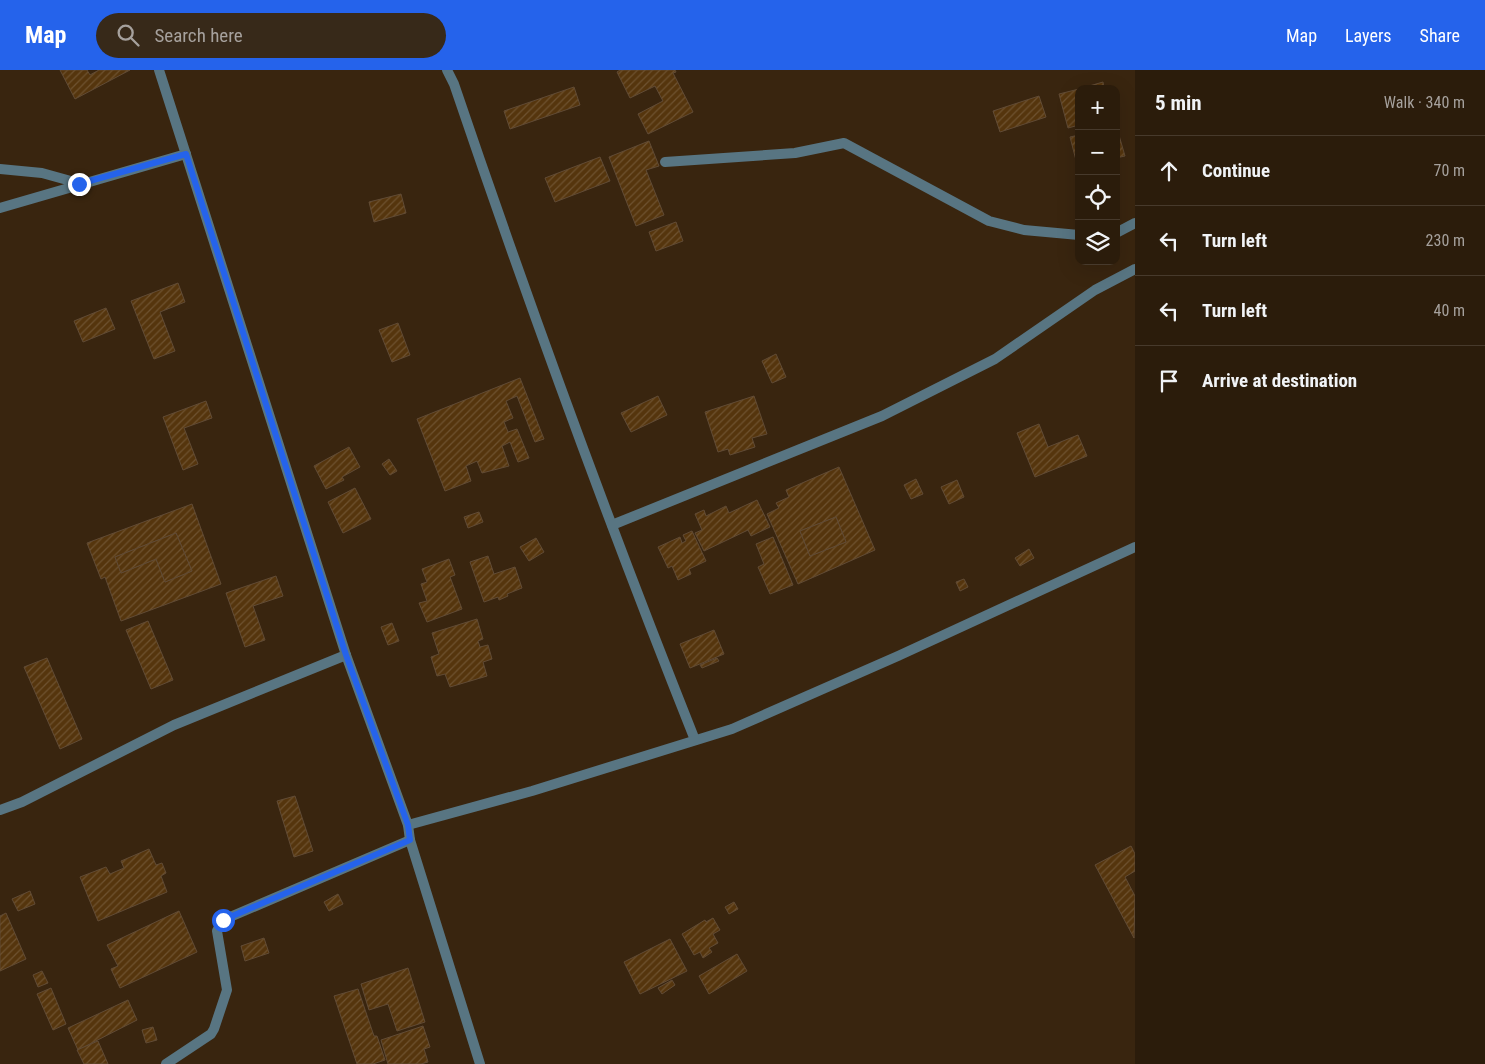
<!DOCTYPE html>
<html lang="en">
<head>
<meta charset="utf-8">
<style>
  body { margin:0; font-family:"Roboto Condensed",sans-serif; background:#372919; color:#f1f3f6 }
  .controls { position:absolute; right:15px; top:15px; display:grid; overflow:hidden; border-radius:10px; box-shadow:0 5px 20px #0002 }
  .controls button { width:45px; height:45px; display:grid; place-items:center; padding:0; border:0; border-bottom:1px solid #473a2c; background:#2b1c0b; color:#f1f3f6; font:25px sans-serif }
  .stop { position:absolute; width:15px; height:15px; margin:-11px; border:4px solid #2563eb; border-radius:50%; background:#fff }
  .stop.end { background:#2563eb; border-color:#fff; box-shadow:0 1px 5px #0008 }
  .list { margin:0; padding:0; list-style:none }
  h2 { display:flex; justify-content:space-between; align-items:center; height:65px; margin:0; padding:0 20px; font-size:21px }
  h2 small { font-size:16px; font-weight:400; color:#a6a19d }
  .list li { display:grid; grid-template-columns:32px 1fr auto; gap:15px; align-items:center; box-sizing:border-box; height:70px; padding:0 20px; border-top:1px solid #473a2c }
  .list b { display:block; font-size:19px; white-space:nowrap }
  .list em { font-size:16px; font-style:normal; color:#a6a19d }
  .icon { flex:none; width:28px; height:28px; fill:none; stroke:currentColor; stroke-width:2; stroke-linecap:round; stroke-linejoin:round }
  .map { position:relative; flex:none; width:1135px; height:994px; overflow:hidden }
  header { display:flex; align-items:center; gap:30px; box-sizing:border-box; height:70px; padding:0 25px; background:#2563eb; color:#fff }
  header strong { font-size:24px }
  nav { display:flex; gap:28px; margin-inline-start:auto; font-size:18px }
  .search { width:350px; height:45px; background:#372919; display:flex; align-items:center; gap:12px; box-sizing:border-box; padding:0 18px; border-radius:28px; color:#a6a19d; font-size:19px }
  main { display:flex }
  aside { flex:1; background:#2b1c0b }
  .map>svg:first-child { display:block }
</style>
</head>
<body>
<header>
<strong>Map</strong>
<div class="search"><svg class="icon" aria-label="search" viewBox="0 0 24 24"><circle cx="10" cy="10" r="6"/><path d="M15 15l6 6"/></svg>Search here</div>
<nav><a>Map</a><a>Layers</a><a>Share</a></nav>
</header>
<main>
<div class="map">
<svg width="1135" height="994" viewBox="0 0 1135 994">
  <defs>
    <pattern id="building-hatch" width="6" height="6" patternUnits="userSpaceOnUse" patternTransform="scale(1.25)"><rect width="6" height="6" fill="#55350d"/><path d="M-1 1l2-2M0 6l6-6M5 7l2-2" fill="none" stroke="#6e5230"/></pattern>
  </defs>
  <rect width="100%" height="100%" fill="#39250f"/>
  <!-- building -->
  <g fill="url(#building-hatch)" stroke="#614b35" fill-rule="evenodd">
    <path d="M60 0H87L90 5 99 0H130L75 29Z"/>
    <path d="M620 0H675L676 2 673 3 693 42 648 64 638 44 663 31 655 16 630 28 617 2Z"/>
    <path d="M1103 12 1104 19H1079Z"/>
    <path d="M574 17 580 35 510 59 504 41Z"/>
    <path d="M1079 19V55L1068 58 1059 24Z"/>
    <path d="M1039 26 1046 47 1000 62 993 41Z"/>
    <path d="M1116 55 1125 86 1116 88Z"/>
    <path d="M1079 65V98H1078L1070 67Z"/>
    <path d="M649 71 659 96 646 100 664 145 636 156 609 87Z"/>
    <path d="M600 87 610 111 555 132 545 108Z"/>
    <path d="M401 124 406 143 374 152 369 132Z"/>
    <path d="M676 152 683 171 656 181 649 162Z"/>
    <path d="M178 213 185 232 160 242 175 281 154 289 131 231Z"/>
    <path d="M106 238 115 259 83 272 74 251Z"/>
    <path d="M398 253 410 285 392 292 379 260Z"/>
    <path d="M776 284 786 307 772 313 762 291Z"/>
    <path d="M520 308 544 369 535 372 517 326 506 331 513 348 504 352 508 362 517 359 529 388 518 392 510 372 502 376 509 396 482 403 477 391 466 396 471 411 445 421 417 349Z"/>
    <path d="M658 326 667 345 631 362 621 343Z"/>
    <path d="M754 326 767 364 752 368 755 377 730 385 728 379 718 382 705 342Z"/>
    <path d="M206 331 212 348 184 358 198 394 183 400 163 347Z"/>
    <path d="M1039 354 1048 377 1078 365 1087 386 1035 407 1017 363Z"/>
    <path d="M349 377 360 397 342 407 344 410 326 419 314 396Z"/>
    <path d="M389 389 397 401 390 405 382 394Z"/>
    <path d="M839 397 875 480 798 514 767 444 779 438 776 433 789 427 786 420ZM836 447 846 472 810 486 800 461Z"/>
    <path d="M916 409 923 424 911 429 904 415Z"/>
    <path d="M957 410 964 427 949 434 941 417Z"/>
    <path d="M355 418 371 449 343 463 328 432Z"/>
    <path d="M757 430 770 457 751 466 748 460 704 481 695 463 702 460 695 444 704 440 706 446 726 436 729 443Z"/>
    <path d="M192 434 221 514 121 551 105 507 101 509 87 473ZM176 463 192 501 165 512 156 489 121 503 115 487Z"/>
    <path d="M479 442 483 452 468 458 464 447Z"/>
    <path d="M836 447 846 472 810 486 800 461Z"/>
    <path d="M692 461 706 491 689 499 691 504 678 510 672 496 668 498 658 477 680 467 682 473 686 471 683 465Z"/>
    <path d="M176 463 192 501 165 512 156 489 121 503 115 487Z"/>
    <path d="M773 467 793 515 770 524 758 497 764 494 756 474Z"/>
    <path d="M536 468 544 482 529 491 520 477Z"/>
    <path d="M1029 479 1034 488 1020 496 1015 488Z"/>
    <path d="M488 486 494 504 515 497 522 518 507 524 508 526 499 530 498 527 484 532 470 492Z"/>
    <path d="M449 489 455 505 450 507 462 539 427 552 419 533 427 531 421 514 427 512 422 499Z"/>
    <path d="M276 506 283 526 253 536 265 570 245 577 226 523Z"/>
    <path d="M964 509 968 517 960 521 956 512Z"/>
    <path d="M477 549 483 569 478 571 480 577 488 575 492 589 483 592 487 606 450 617 445 604 437 606 431 587 439 584 432 563Z"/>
    <path d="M148 551 173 610 151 619 126 560Z"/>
    <path d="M392 553 399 571 388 575 381 557Z"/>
    <path d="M714 560 724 584 690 598 680 574Z"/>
    <path d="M47 588 82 669 60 679 24 597Z"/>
    <path d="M717 588 719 591 702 598 700 595Z"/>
    <path d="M295 726 313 781 294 787 277 731Z"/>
    <path d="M1131 776 1135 784V801L1125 807 1135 826 1134 868 1095 795Z"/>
    <path d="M149 779 156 795 162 793 166 803 161 806 167 822 98 851 80 807 106 797 110 804 124 798 121 791Z"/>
    <path d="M30 821 35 834 18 841 12 829Z"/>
    <path d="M338 824 343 834 329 841 324 832Z"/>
    <path d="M734 832 738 839 729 844 725 837Z"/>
    <path d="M179 841 197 882 120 918 111 899 118 896 107 875Z"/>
    <path d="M6 843 26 889 0 901V846Z"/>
    <path d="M713 848 720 860 713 864 718 873 709 878 712 882 703 888 700 882 694 885 682 864 705 850 706 852Z"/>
    <path d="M264 868 269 883 245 891 241 876Z"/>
    <path d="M670 869 687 901 640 924 624 892Z"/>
    <path d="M737 884 747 901 709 924 699 906Z"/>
    <path d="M408 898 425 952 397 961 388 934 369 940 361 914Z"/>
    <path d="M42 901 48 913 38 917 33 905Z"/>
    <path d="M672 910 675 915 662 924 658 918Z"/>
    <path d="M51 918 66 954 53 960 37 924Z"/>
    <path d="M358 919 374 966H377L385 990 373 994H357L334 926Z"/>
    <path d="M128 930 137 950 78 980 68 958Z"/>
    <path d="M423 956 430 977 424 979 428 992 421 994H388L381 970Z"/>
    <path d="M153 957 157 970 146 973 142 960Z"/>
    <path d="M98 971 108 994H84L77 980Z"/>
  </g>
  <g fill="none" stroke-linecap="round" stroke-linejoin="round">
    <!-- street -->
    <g stroke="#587582" stroke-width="10">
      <path d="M159 0 346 585 408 755 410 770 480 994"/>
      <path d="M447 0 454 14C529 235 609 454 695 670"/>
      <path d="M665 92 795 83 844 73 989 151 1024 160 1079 165"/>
      <path d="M0 99 42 103 78 113"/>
      <path d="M0 138 186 84"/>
      <path d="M1116 163 1135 153"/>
      <path d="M612 455 882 346 995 289 1095 220 1135 199"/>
      <path d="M0 740 22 732 174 655 346 585"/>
      <path d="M408 755 532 721 732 659 898 586 1135 477"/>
      <path d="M166 994 211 964 214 959 227 920 217 861 223 850 410 770"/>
    </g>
  </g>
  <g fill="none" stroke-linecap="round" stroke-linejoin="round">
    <!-- route -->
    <path stroke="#2563eb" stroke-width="6" d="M79 114 186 84 346 585 408 755 410 770 223 850"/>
  </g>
</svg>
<div class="controls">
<button>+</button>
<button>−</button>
<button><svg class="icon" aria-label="locate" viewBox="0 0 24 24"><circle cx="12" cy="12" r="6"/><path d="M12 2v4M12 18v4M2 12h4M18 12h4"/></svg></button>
<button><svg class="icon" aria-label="layers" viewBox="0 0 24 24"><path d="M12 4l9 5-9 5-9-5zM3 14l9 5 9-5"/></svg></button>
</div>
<div class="stop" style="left:223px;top:850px"></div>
<div class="stop end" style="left:79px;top:114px"></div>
</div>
<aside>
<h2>5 min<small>Walk · 340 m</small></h2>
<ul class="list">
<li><svg class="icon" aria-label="ahead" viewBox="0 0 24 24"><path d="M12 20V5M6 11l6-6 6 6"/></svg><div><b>Continue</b></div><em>70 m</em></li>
<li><svg class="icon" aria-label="left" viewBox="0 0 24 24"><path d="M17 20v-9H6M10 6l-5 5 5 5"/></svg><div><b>Turn left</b></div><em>230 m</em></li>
<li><svg class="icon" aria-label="left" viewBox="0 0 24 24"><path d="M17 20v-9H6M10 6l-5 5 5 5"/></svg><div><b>Turn left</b></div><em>40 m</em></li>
<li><svg class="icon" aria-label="arrive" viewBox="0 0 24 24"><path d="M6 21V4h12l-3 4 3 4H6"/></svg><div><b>Arrive at destination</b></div></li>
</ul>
</aside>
</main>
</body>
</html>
